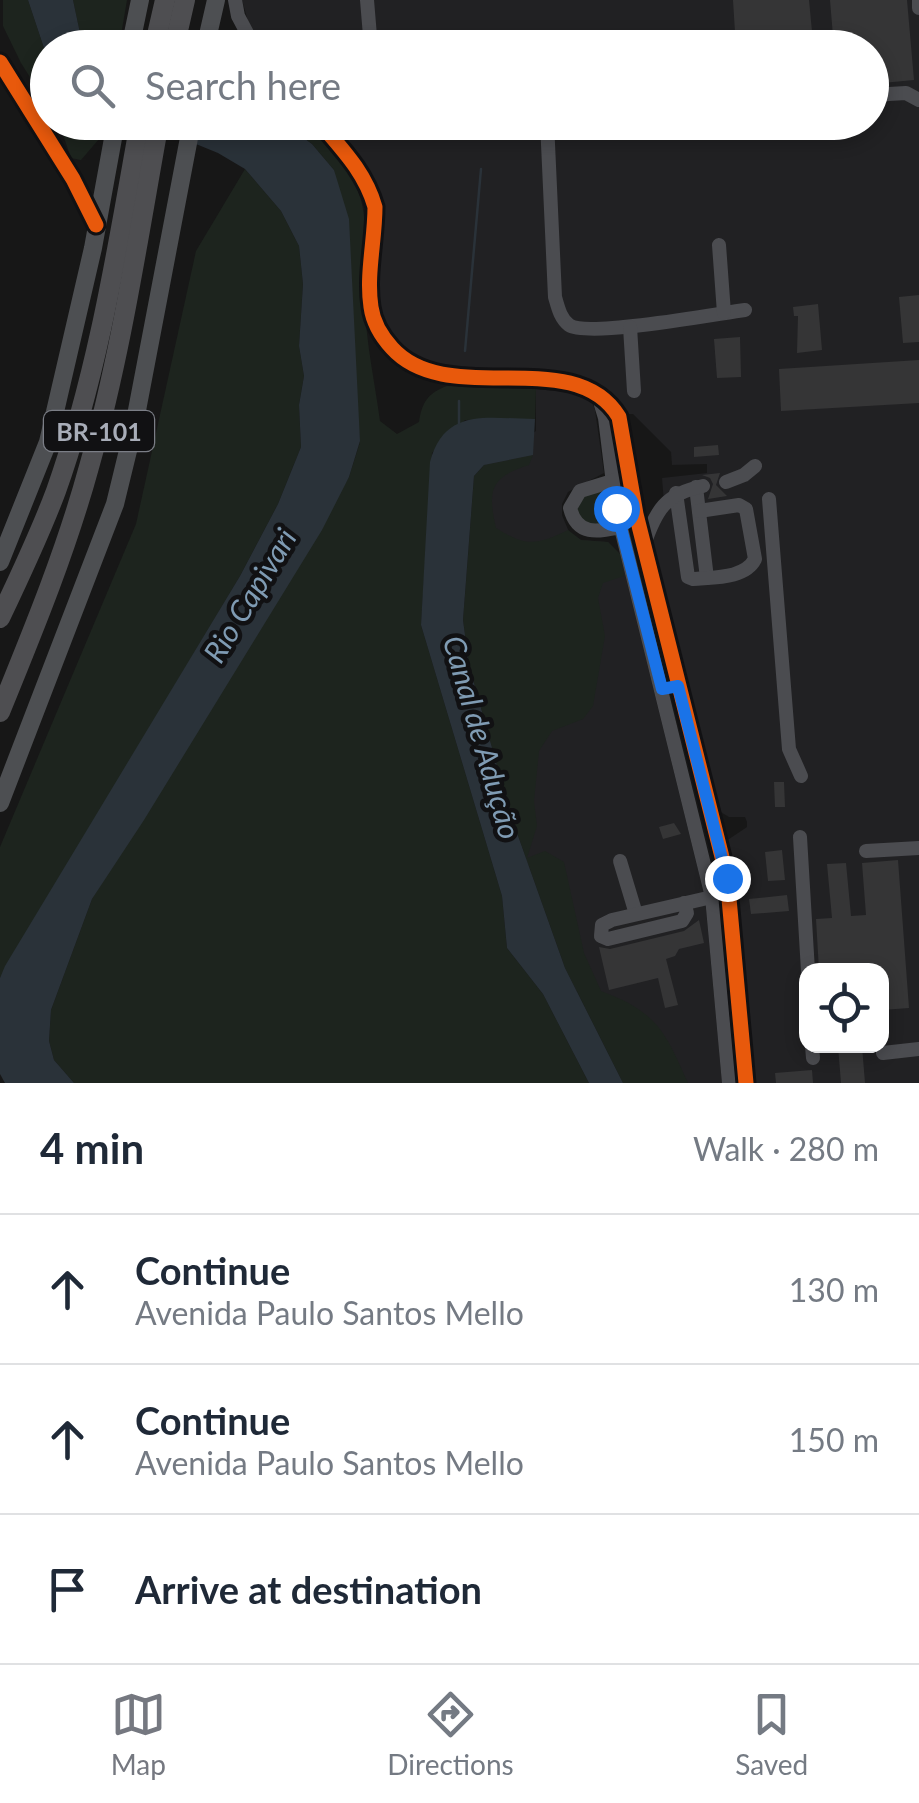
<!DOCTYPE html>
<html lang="en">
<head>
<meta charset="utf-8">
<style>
  body { margin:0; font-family:Lato,sans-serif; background:#f6f6f7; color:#1f2937 }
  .controls { position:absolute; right:30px; bottom:30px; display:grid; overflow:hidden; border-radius:20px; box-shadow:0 5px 15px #0003 }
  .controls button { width:90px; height:90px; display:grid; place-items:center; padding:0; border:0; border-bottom:2px solid #e0e1e3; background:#fff; color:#1f2937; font:50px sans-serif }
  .stop { position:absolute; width:30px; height:30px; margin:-22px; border:8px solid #1a73e8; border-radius:50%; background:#fff }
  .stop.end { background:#1a73e8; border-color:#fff; box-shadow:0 2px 10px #0008 }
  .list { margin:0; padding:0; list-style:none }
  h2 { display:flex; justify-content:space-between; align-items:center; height:130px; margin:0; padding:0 40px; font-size:42px }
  h2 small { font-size:32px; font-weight:400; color:#747a83 }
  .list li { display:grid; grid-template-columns:65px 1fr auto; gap:30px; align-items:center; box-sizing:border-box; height:150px; padding:0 40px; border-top:2px solid #e0e1e3 }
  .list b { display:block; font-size:38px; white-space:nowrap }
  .list p { margin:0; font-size:32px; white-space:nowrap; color:#747a83 }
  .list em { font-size:32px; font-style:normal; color:#747a83 }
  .icon { flex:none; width:55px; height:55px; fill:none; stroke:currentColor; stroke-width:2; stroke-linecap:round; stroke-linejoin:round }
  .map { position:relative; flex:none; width:919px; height:1083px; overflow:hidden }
  .search { position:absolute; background:#fff; box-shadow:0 5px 15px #0003; left:30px; right:30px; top:30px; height:110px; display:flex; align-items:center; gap:25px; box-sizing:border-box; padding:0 35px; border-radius:55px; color:#747a83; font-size:38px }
  .sheet { height:580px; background:#fff }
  nav { display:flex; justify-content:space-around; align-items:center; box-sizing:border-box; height:140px; border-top:2px solid #e0e1e3; background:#fff; font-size:28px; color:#747a83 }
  nav a { display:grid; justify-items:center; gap:5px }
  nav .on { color:#757880 }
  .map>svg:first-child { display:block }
</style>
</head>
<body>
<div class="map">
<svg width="919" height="1083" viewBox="0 0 919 1083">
  <rect width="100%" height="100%" fill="#171717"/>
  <!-- built -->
  <g fill="#212123" fill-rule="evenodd">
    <path d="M242 0H919V1083H753L739 914 726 841 747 827V822L745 817H729L719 811 650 544 664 503 662 478 707 473V464L672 465 671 452 633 414H625L614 400 583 380 554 374 439 368 426 364 403 351 392 339 378 309 381 228 378 193 367 169 327 123 872 122V48L263 47 248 21ZM806 971H882V1046H806Z"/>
    <path d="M536 389 578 393 592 402 595 410 604 473 568 492 562 504V515L569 532 581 540 608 542 620 554 705 898 722 1083H623L526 859 484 465 536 431Z"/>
  </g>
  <!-- green -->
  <g fill="#1d241e">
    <path d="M3 0H28L47 57V104L21 63 3 26Z"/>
    <path d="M73 0H127L119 47H83Z"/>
    <path d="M59 123H90L105 132 81 160 71 158Z"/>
    <path d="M283 123H306C381 199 362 207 365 305 366 343 375 383 380 421L397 434 419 422C422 402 428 393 447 386L536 389 535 419 465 420 432 453 421 625 502 896 507 948 543 994 589 1083H74L54 1060 49 1041 51 1010 92 899 349 477 360 442 334 170 312 144Z"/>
    <path d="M245 169 281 211 299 246 303 284 299 346 304 376 299 405 301 447 278 504 240 576 0 978V847L136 524 196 251Z"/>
    <path d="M533 455 529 465C491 477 487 489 496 528 525 546 536 546 568 530L581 540 608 542 620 554 624 576 603 583 598 598 605 636 593 706 583 719 552 731 539 751 534 801 537 826 527 858 545 851 564 862 584 953 601 991C657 1012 665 1031 688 1083H623L565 968 511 816 469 665 463 620 474 476 484 465Z"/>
    <path d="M606 490 612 524 591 525 579 517 577 509 584 496Z"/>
  </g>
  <!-- water -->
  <g fill="#2a3239">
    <path d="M28 0H73L83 47 48 48 47 57Z"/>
    <path d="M90 123H283L312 144 334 170 349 219 360 441 349 477 322 530 144 820 92 899 51 1010 49 1041 54 1060 74 1083H5L0 1074V978L5 966 240 576 278 504 301 447 299 405 304 376 299 346 303 284 299 246 281 211 245 169 218 153 169 133 153 130 128 134 105 132Z"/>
    <path d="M535 419 533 455 484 465 474 476 463 620 469 665 511 816 565 968 623 1083H589L543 994 507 948 502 896 421 625 430 462C445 406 489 419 535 419Z"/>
  </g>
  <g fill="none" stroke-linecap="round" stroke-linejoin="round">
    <!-- stream -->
    <g stroke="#2a3239" stroke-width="2.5">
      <path d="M465 351 481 169"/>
      <path d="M459 424V401"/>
    </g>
  </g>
  <!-- building -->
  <g fill="#353536">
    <path d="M733 0H809L813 42 783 48H736Z"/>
    <path d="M830 0H907L914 80 872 84V48H834Z"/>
    <path d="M919 295V342L903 343 899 297Z"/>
    <path d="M818 304 822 350 797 353 798 316H794L793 307Z"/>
    <path d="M740 337 741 377 717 378 714 339Z"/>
    <path d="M919 360V403L781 411 779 369Z"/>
    <path d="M718 445 719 455 694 457V447Z"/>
    <path d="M720 473 716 485 727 496 708 499 713 484 710 478 702 475Z"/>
    <path d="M774 782H784L785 807H775Z"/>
    <path d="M674 823 681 834 663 839 659 827Z"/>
    <path d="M782 850 785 880 768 881 765 852Z"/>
    <path d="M898 860 909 1008 882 1010V970H819L816 919 832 918 827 864 846 863 851 916 866 915 862 863Z"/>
    <path d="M787 895 789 911 751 914 749 899Z"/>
    <path d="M699 920 704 943 679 949 675 956 666 959 678 1005 665 1008 658 978 609 990 599 947 610 949 684 931Z"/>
    <path d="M838 1046H862L865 1083H841Z"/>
    <path d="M812 1070 813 1083H776L775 1073Z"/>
  </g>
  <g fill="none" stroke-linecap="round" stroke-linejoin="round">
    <!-- minor -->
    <g stroke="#4b4c50" stroke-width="14">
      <path d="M235 0 238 16 255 48"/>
      <path d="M367 0 371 48"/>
      <path d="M919 0V8"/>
      <path d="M0 62 73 179 96 225"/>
      <path d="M872 95 906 93 919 100"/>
      <path d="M319 122C342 149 365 172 375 207 375 240 366 275 371 307 373 322 382 337 392 348 448 410 574 343 619 417L636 514 727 877 746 1083"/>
      <path d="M547 122 555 297C558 307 560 318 569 325 588 338 715 314 745 310"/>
      <path d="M719 245 724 313"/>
      <path d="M630 327 634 391"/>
      <path d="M599 398 605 418 616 508 712 897 729 1083"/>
      <path d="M619 479 580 491 570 508C577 536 597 532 621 527"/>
      <path d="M726 482 744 475 755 466"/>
      <path d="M696 487 707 578"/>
      <path d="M676 493 688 577 693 579C713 577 745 579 755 559L746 509 739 505 699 511"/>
      <path d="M769 499 789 749 801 776"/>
      <path d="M644 545C656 510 665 494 703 486"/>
      <path d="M800 837 808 971"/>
      <path d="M866 851 919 848"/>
      <path d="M620 861 636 914"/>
      <path d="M684 903 687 913 682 921 608 939 601 936 602 925 612 920 712 897"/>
      <path d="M812 1046 813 1058"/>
      <path d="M883 1053 919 1049"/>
    </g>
    <!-- major -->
    <g stroke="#4d4f52" stroke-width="18">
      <path d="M130 48 140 0"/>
      <path d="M205 48 216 0"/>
      <path d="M0 562 48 442 93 248 116 122"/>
      <path d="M0 803 115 504 134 426 192 122"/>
    </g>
    <!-- highway -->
    <g stroke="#4e4e51" stroke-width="20">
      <path d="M154 48 165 0"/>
      <path d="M174 48 185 0"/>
      <path d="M0 618C20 576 40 534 56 491 98 373 118 245 140 122"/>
      <path d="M0 712C33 631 66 551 89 467 121 354 138 238 159 122"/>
    </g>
    <!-- cycleway casing -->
    <g stroke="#111113" stroke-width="21">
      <g id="cycleway">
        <path d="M0 62 73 179 96 225"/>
        <path d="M319 122C342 149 365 172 375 207 375 240 366 275 371 307 373 322 382 337 392 348 448 410 574 343 619 417L636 514 727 877 746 1083"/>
      </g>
    </g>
    <!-- cycleway -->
    <use href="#cycleway" stroke="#e8590c" stroke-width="15"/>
  </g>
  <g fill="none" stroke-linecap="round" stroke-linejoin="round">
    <!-- route -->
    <path stroke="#1a73e8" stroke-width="12" d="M616 508 662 689 678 686 727 878"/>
  </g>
  <g text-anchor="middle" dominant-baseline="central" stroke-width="9" stroke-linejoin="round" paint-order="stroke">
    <!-- shield labels -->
    <rect fill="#111113" stroke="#7b7e86" stroke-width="2.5" x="44" y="411" width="110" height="40" rx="8"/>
    <g font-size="25" font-weight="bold" fill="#a8adb8">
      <text x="99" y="431">BR-101</text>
    </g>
    <!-- water labels -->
    <g font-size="30" font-style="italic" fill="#7f9bb3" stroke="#111113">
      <text transform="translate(249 595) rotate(-59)">Rio Capivari</text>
      <text transform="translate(483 737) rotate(74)">Canal de Adução</text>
    </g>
  </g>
</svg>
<div class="controls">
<button><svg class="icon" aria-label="locate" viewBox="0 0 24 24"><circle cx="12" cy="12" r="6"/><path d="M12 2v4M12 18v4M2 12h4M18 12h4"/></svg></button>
</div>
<div class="stop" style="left:616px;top:508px"></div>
<div class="stop end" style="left:727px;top:878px"></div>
<div class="search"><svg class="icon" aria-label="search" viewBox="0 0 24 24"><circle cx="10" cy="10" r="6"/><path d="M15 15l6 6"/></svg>Search here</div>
</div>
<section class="sheet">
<h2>4 min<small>Walk · 280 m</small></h2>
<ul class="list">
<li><svg class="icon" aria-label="ahead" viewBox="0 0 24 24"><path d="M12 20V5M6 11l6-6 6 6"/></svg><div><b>Continue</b><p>Avenida Paulo Santos Mello</p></div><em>130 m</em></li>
<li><svg class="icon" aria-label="ahead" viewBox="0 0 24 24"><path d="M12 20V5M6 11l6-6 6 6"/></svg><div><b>Continue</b><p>Avenida Paulo Santos Mello</p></div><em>150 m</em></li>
<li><svg class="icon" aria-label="arrive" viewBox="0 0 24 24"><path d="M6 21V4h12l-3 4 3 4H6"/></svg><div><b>Arrive at destination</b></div></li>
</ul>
</section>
<nav>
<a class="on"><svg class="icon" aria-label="map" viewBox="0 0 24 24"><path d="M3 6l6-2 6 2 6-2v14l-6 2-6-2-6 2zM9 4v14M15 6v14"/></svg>Map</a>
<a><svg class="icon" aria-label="directions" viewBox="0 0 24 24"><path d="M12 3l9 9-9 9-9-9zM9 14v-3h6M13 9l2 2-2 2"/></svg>Directions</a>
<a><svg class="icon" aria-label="saved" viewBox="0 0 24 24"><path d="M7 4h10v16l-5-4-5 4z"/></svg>Saved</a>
</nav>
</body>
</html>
